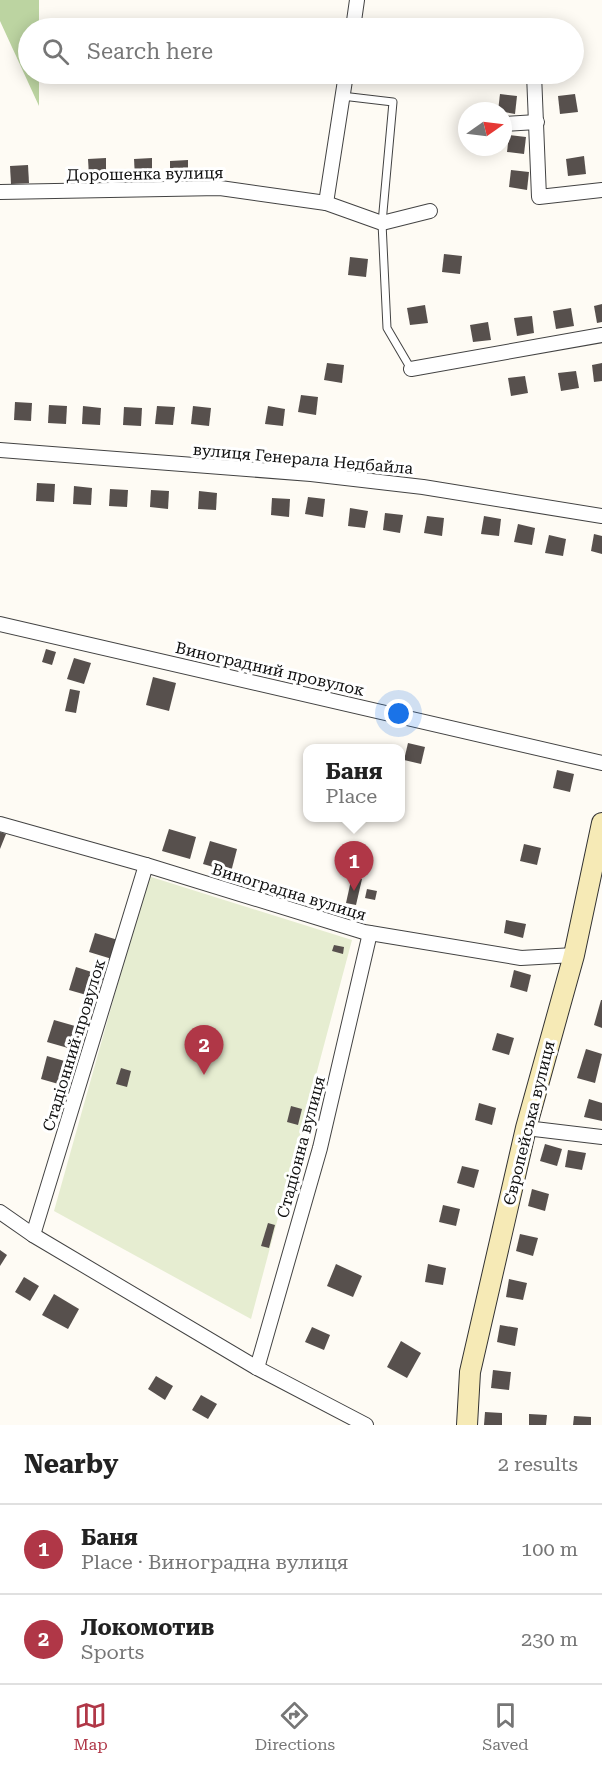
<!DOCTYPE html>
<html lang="en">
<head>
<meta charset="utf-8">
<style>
  body { margin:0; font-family:"Roboto Serif",serif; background:#f2f2f2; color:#222 }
  .compass { position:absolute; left:458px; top:102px; width:54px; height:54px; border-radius:50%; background:#fff; box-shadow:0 3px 15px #0003; rotate:76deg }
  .you { position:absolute; left:399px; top:714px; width:21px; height:21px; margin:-15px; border:4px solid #fff; border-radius:50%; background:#1a73e8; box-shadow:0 0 0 9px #1a73e833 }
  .badge { display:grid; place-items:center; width:39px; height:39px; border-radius:50%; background:#b03747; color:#fff; font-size:20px; font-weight:700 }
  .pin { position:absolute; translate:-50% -50px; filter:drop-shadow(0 2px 3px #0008) }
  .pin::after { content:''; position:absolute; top:32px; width:21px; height:18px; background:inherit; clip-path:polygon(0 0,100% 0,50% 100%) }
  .popup { position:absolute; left:303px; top:744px; width:102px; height:78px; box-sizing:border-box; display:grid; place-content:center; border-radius:12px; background:#fff; filter:drop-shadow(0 2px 4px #0005); font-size:20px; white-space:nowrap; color:#767676 }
  .popup b { font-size:22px; color:#222 }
  .popup::after { content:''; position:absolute; left:50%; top:100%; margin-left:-12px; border:12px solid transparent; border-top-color:#fff }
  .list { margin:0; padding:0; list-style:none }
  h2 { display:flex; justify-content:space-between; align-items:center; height:78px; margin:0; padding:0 24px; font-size:26px }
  h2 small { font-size:20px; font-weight:400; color:#767676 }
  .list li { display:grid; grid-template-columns:39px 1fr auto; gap:18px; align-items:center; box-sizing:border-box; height:90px; padding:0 24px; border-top:2px solid #e0e0e0 }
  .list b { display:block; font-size:22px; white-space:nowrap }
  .list p { margin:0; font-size:20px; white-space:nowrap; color:#767676 }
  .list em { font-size:20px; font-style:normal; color:#767676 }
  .icon { flex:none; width:33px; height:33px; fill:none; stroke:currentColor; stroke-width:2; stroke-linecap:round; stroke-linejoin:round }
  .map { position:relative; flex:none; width:602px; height:1425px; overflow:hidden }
  .search { position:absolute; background:#fff; box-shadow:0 3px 15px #0003; left:18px; right:18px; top:18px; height:66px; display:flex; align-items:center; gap:15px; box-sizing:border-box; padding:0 21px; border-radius:33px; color:#767676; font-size:22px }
  .sheet { height:258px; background:#fff }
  nav { display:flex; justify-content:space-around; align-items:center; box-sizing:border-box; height:84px; border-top:2px solid #e0e0e0; background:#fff; font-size:16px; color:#767676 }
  nav a { display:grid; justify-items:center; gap:3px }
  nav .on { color:#b03747 }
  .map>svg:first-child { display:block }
</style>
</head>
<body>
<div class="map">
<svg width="602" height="1425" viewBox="0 0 602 1425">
  <rect width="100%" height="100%" fill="#fefbf4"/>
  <!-- forest -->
  <path fill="#bcd4a1" d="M0 0H39V28H28V74H39V106L0 21Z"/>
  <!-- pitch -->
  <path fill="#e6edd1" d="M148 876 352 940 251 1319 54 1211Z"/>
  <!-- building -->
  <g fill="#57504d">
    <path d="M314 74H327V83H313Z"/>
    <path d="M377 74H395L394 78 376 76Z"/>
    <path d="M500 94 517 96 515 114 498 111Z"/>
    <path d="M575 94 578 112 560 114 558 96Z"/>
    <path d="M509 135 526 137 524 154 507 152Z"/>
    <path d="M584 156 586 174 568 176 566 159Z"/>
    <path d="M106 158V176H89L88 159Z"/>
    <path d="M152 158V176L135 177 134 159Z"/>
    <path d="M188 160V178L170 179V161Z"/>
    <path d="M28 165 29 183 11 184 10 166Z"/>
    <path d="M511 170 529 172 527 190 509 187Z"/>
    <path d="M444 254 462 256 460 274 442 272Z"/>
    <path d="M350 257 368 259 366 277 348 275Z"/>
    <path d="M602 304V322L597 323 594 306Z"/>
    <path d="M425 305 428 323 410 325 407 308Z"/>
    <path d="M571 308 574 326 556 329 553 311Z"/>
    <path d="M532 316 534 333 517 336 514 318Z"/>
    <path d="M488 322 491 340 473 342 470 325Z"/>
    <path d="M327 363 344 365 342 383 324 380Z"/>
    <path d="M602 363V381L594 382 592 365Z"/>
    <path d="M576 371 579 388 561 391 558 373Z"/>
    <path d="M525 376 528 393 511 396 508 378Z"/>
    <path d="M301 395 318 397 316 415 298 412Z"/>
    <path d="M15 402 32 403 31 421 14 420Z"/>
    <path d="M49 405 67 406 66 424 48 423Z"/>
    <path d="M83 406 101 408 100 425 82 424Z"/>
    <path d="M157 406 175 407 173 425 155 424Z"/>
    <path d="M193 406 211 408 209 426 191 424Z"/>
    <path d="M268 406 285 409 283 426 265 424Z"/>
    <path d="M124 407 142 408 141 426 123 425Z"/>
    <path d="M37 483 55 484 54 502 36 501Z"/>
    <path d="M74 486 92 488 91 505 73 504Z"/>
    <path d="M110 489 128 490 127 507 109 506Z"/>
    <path d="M151 490 169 491 168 509 150 507Z"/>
    <path d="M199 491 217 493 216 510 198 509Z"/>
    <path d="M308 497 325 499 323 517 305 514Z"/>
    <path d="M272 498 290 499 289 517 271 515Z"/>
    <path d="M350 508 368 511 365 528 348 526Z"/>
    <path d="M385 513 403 515 400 533 383 530Z"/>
    <path d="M427 516 444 518 442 536 424 533Z"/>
    <path d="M484 516 501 519 499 536 481 534Z"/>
    <path d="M518 524 535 528 532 545 514 542Z"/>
    <path d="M594 534 602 536V554L591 551Z"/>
    <path d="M549 535 566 539 563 556 545 553Z"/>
    <path d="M46 649 56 652 52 665 42 662Z"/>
    <path d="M74 658 91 663 84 684 67 679Z"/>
    <path d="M153 677 176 683 169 711 146 705Z"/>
    <path d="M70 689 80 691 76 713 65 711Z"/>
    <path d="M408 743 425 747 421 764 404 760Z"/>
    <path d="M557 770 574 774 570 792 553 788Z"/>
    <path d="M169 829 196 837 190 859 162 851Z"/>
    <path d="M0 832 6 834 0 849Z"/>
    <path d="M210 841 237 849 231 872 203 864Z"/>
    <path d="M524 844 541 848 537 865 520 861Z"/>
    <path d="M352 876 362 879 356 905 346 903Z"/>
    <path d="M367 889 377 891 375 900 365 898Z"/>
    <path d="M506 920 526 924 523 938 504 933Z"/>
    <path d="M95 933 118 940 112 959 89 952Z"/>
    <path d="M334 945 344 947 343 954 332 951Z"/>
    <path d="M76 967 104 976 97 998 69 990Z"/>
    <path d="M514 970 531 975 527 992 510 987Z"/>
    <path d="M601 1000H602V1028L594 1025Z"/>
    <path d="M54 1020 82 1028 75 1050 47 1042Z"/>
    <path d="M497 1033 514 1038 509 1055 492 1050Z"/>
    <path d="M586 1049 602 1054 595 1083 577 1078Z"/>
    <path d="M47 1056 75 1064 69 1087 41 1079Z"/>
    <path d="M121 1068 131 1071 127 1087 116 1084Z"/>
    <path d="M589 1099 602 1103V1121L584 1117Z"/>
    <path d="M479 1103 496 1108 492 1125 475 1120Z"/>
    <path d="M291 1106 302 1109 298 1125 287 1122Z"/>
    <path d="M545 1144 562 1149 557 1166 540 1161Z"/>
    <path d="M568 1150 586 1153 582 1170 565 1167Z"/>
    <path d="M462 1166 479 1170 474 1188 457 1183Z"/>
    <path d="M532 1189 549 1194 545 1211 528 1206Z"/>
    <path d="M443 1205 460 1209 456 1226 439 1222Z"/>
    <path d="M268 1223 275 1225 269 1248 261 1246Z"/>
    <path d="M520 1234 538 1238 533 1256 516 1251Z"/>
    <path d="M0 1250 7 1255 0 1266Z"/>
    <path d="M336 1264 362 1276 353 1297 327 1286Z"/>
    <path d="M428 1264 446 1268 443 1285 425 1282Z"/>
    <path d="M24 1277 39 1286 30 1301 15 1292Z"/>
    <path d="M509 1279 527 1283 523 1300 506 1297Z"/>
    <path d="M54 1294 79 1309 68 1329 42 1315Z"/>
    <path d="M500 1325 518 1328 515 1346 497 1342Z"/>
    <path d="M312 1327 330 1335 324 1350 305 1342Z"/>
    <path d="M401 1341 421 1353 407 1378 387 1367Z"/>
    <path d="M493 1370 511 1372 509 1390 491 1388Z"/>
    <path d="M156 1376 173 1386 165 1400 148 1389Z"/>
    <path d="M201 1395 217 1404 208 1419 192 1410Z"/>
    <path d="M485 1412 502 1413V1425H484Z"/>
    <path d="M529 1414 547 1415 546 1425H529Z"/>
    <path d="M574 1416 591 1417V1425H573Z"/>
  </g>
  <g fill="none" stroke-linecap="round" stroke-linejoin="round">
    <!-- lane casing -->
    <g stroke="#434343" stroke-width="9">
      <path id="lane" d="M342 96 393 102 382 223 387 328 411 369"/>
    </g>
    <!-- street casing -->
    <g stroke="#434343" stroke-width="16">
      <g id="street">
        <path d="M353 28 357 0"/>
        <path d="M346 74 326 203 382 223 430 211"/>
        <path d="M534 74 539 197 602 190"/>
        <path d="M503 124 537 122"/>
        <path d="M0 192 220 188 326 203"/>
        <path d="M411 369 602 335"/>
        <path d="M0 450 311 474 423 487 602 516"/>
        <path d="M0 624 602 763"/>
        <path d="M0 824 146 865 364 932 521 958 574 955"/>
        <path d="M526 1128 602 1137"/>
        <path d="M0 1212 33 1235 257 1368 366 1425"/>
        <path d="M33 1235 146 865"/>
        <path d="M257 1368 320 1148 370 933"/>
      </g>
    </g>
    <!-- secondary casing -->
    <g stroke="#323232" stroke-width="22">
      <path id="secondary" d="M467 1425 470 1372 526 1128 574 955 602 823"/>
    </g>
    <!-- lane -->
    <use href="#lane" stroke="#fff" stroke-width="7"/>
    <!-- street -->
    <use href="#street" stroke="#fff" stroke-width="14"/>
    <!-- secondary -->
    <use href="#secondary" stroke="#f6eab6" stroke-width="20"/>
  </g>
  <g text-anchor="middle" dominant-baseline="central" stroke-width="6" stroke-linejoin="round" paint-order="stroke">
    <!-- street labels -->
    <g font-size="16" fill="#101010" stroke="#fff">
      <text transform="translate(145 174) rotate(-1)">Дорошенка вулиця</text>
      <text transform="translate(303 459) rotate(5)">вулиця Генерала Недбайла</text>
      <text transform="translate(270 669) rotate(13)">Виноградний провулок</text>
      <text transform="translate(289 892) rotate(17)">Виноградна вулиця</text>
      <text transform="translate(74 1045) rotate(-73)">Стадіонний провулок</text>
      <text transform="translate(529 1123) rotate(-76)">Європейська вулиця</text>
      <text transform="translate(301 1147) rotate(-75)">Стадіонна вулиця</text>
    </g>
  </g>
</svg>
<svg class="compass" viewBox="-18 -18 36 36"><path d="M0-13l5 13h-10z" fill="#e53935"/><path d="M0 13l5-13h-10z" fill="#767676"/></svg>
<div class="you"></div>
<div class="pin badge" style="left:354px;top:891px">1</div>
<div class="popup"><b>Баня</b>Place</div>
<div class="pin badge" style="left:204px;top:1075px">2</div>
<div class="search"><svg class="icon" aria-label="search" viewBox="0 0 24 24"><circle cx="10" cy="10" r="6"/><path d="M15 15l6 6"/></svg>Search here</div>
</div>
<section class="sheet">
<h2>Nearby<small>2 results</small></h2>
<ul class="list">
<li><span class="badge">1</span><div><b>Баня</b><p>Place · Виноградна вулиця</p></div><em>100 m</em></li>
<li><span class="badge">2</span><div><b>Локомотив</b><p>Sports</p></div><em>230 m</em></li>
</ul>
</section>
<nav>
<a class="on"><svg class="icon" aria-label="map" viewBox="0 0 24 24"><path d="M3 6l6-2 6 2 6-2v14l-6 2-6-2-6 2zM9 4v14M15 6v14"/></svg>Map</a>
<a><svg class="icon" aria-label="directions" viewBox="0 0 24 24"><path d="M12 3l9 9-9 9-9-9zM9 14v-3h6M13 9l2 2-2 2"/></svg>Directions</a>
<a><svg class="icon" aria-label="saved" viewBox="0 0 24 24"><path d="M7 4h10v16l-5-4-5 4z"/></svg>Saved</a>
</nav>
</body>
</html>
